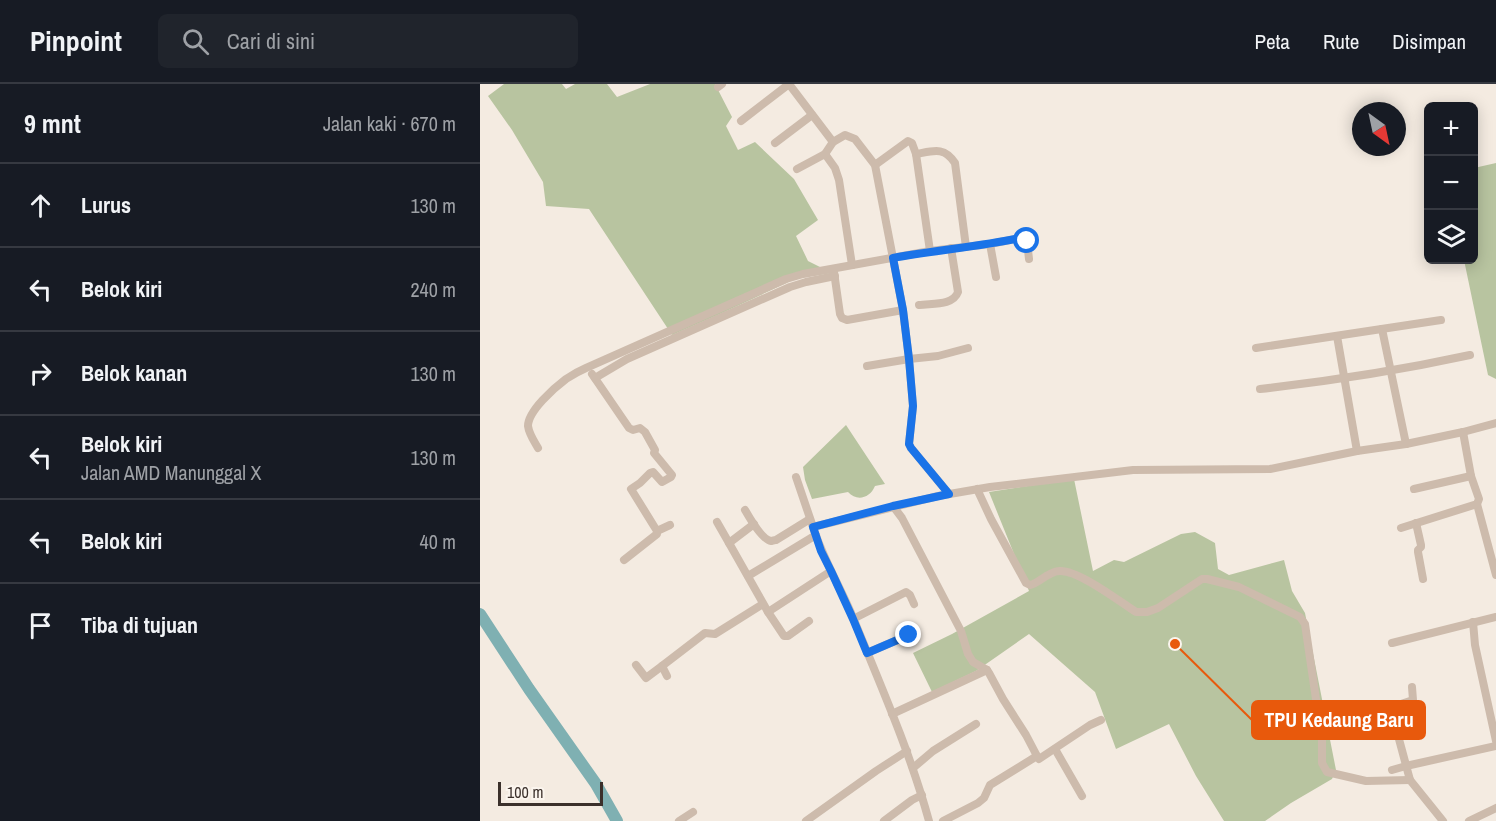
<!DOCTYPE html>
<html lang="id">
<head>
<meta charset="utf-8">
<style>
  body { margin:0; font-family:"Archivo Narrow",sans-serif; background:#20242c; color:#f1f3f6 }
  .controls { position:absolute; right:18px; top:18px; display:grid; overflow:hidden; border-radius:9px; box-shadow:0 3px 15px #0003 }
  .controls button { width:54px; height:54px; display:grid; place-items:center; padding:0; border:0; border-bottom:2px solid #363941; background:#171b24; color:#f1f3f6; font:30px sans-serif }
  .compass { position:absolute; left:872px; top:18px; width:54px; height:54px; border-radius:50%; background:#171b24; box-shadow:0 3px 15px #0003; rotate:147deg }
  .scale { position:absolute; left:18px; bottom:15px; width:105px; box-sizing:border-box; padding-left:6px; border:3px solid #3b302b; border-top:0; font-size:16px; line-height:21px; white-space:nowrap; color:#3b302b; -webkit-text-stroke:4px #fbf5ee; paint-order:stroke }
  .stop { position:absolute; width:18px; height:18px; margin:-14px; border:4px solid #1a73e8; border-radius:50%; background:#fff }
  .stop.end { background:#1a73e8; border-color:#fff; box-shadow:0 2px 6px #0008 }
  .list { margin:0; padding:0; list-style:none }
  h2 { display:flex; justify-content:space-between; align-items:center; height:78px; margin:0; padding:0 24px; font-size:26px }
  h2 small { font-size:20px; font-weight:400; color:#9ea1a6 }
  .list li { display:grid; grid-template-columns:39px 1fr auto; gap:18px; align-items:center; box-sizing:border-box; height:84px; padding:0 24px; border-top:2px solid #363941 }
  .list b { display:block; font-size:22px; white-space:nowrap }
  .list p { margin:0; font-size:20px; white-space:nowrap; color:#9ea1a6 }
  .list em { font-size:20px; font-style:normal; color:#9ea1a6 }
  .icon { flex:none; width:33px; height:33px; fill:none; stroke:currentColor; stroke-width:2; stroke-linecap:round; stroke-linejoin:round }
  .map { position:relative; flex:none; width:1016px; height:737px; overflow:hidden }
  header { display:flex; align-items:center; gap:36px; box-sizing:border-box; height:84px; padding:0 30px; background:#171b24; border-bottom:2px solid #363941 }
  header strong { font-size:28px }
  nav { display:flex; gap:33px; margin-inline-start:auto; font-size:21px }
  .search { width:420px; height:54px; background:#20242c; display:flex; align-items:center; gap:15px; box-sizing:border-box; padding:0 21px; border-radius:9px; color:#9ea1a6; font-size:22px }
  main { display:flex }
  aside { flex:1; background:#171b24 }
  .map>svg:first-child { display:block }
</style>
</head>
<body>
<header>
<strong>Pinpoint</strong>
<div class="search"><svg class="icon" aria-label="search" viewBox="0 0 24 24"><circle cx="10" cy="10" r="6"/><path d="M15 15l6 6"/></svg>Cari di sini</div>
<nav><a>Peta</a><a>Rute</a><a>Disimpan</a></nav>
</header>
<main>
<aside>
<h2>9 mnt<small>Jalan kaki · 670 m</small></h2>
<ul class="list">
<li><svg class="icon" aria-label="ahead" viewBox="0 0 24 24"><path d="M12 20V5M6 11l6-6 6 6"/></svg><div><b>Lurus</b></div><em>130 m</em></li>
<li><svg class="icon" aria-label="left" viewBox="0 0 24 24"><path d="M17 20v-9H6M10 6l-5 5 5 5"/></svg><div><b>Belok kiri</b></div><em>240 m</em></li>
<li><svg class="icon" aria-label="right" viewBox="0 0 24 24"><path d="M7 20v-9h11M14 6l5 5-5 5"/></svg><div><b>Belok kanan</b></div><em>130 m</em></li>
<li><svg class="icon" aria-label="left" viewBox="0 0 24 24"><path d="M17 20v-9H6M10 6l-5 5 5 5"/></svg><div><b>Belok kiri</b><p>Jalan AMD Manunggal X</p></div><em>130 m</em></li>
<li><svg class="icon" aria-label="left" viewBox="0 0 24 24"><path d="M17 20v-9H6M10 6l-5 5 5 5"/></svg><div><b>Belok kiri</b></div><em>40 m</em></li>
<li><svg class="icon" aria-label="arrive" viewBox="0 0 24 24"><path d="M6 21V4h12l-3 4 3 4H6"/></svg><div><b>Tiba di tujuan</b></div></li>
</ul>
</aside>
<div class="map">
<svg width="1016" height="737" viewBox="0 0 1016 737">
  <rect width="100%" height="100%" fill="#f4ebe1"/>
  <!-- green -->
  <g fill="#b8c4a0">
    <path d="M24 0H82L86 5 95 0H127L137 13 170 0H235L252 33 246 42 258 66 275 58 314 95 338 136 316 152 328 177 352 189 317 194 240 230 192 251 109 125 66 122 63 98 32 46 8 12Z"/>
    <path d="M1016 79V295L1008 291 984 176H994V84Z"/>
    <path d="M366 341 405 400 395 402C390 414 377 418 368 408L332 415 325 396 323 383Z"/>
    <path d="M594 395 613 487 634 476 644 478 701 450 715 448 735 459 738 485 749 491 804 476 812 507 825 529 856 686 852 695 811 719 785 737H744L716 692 689 640 636 665 615 608 549 550 496 587 452 608 433 569 472 550 549 507 509 408Z"/>
  </g>
  <g fill="none" stroke-linecap="round" stroke-linejoin="round">
    <!-- river -->
    <path stroke="#7fb0b2" stroke-width="12" d="M0 530 49 605 116 700 137 737"/>
    <!-- minor -->
    <g stroke="#cdbbac" stroke-width="8">
      <path d="M309 0 353 58"/>
      <path d="M238 3 242 0"/>
      <path d="M261 37 309 0"/>
      <path d="M295 59 332 31"/>
      <path d="M345 70 355 84 359 96 372 181"/>
      <path d="M436 70C453 67 464 62 475 79L486 163"/>
      <path d="M395 81 428 57 432 59 436 70 450 167"/>
      <path d="M317 85 345 70 353 58 365 51 375 55 395 81 423 226 429 275 433 322 429 360 431 364 469 410"/>
      <path d="M510 160 516 193"/>
      <path d="M354 188 360 230 362 234 367 236 423 226"/>
      <path d="M439 221C452 219 473 222 478 208L471 164"/>
      <path d="M902 245 926 360"/>
      <path d="M857 252 877 367"/>
      <path d="M776 264 961 236"/>
      <path d="M387 282 429 275 458 272 488 264"/>
      <path d="M112 290 149 344 153 346 160 344 165 348 175 366 174 369 192 391 191 393 182 398 173 388 170 389 160 399 151 405 177 447"/>
      <path d="M115 294 147 275 310 203 326 198 355 192"/>
      <path d="M780 305C851 297 921 286 990 271"/>
      <path d="M58 364C54 357 49 350 48 342 48 327 74 304 86 295 92 291 99 287 106 284L306 195 323 190 450 167 510 160 540 154H544L547 157 549 175"/>
      <path d="M316 393 333 443 458 412 510 403 653 386 790 385 877 367 926 360 983 348 1016 339"/>
      <path d="M497 405 511 435 546 499 550 501C560 499 567 488 579 487 597 485 639 517 656 528H667L678 524 722 495H727L759 503 820 533 825 540 842 656V679L847 688 886 697 930 696"/>
      <path d="M934 405 991 392"/>
      <path d="M997 420 1016 491"/>
      <path d="M413 422 422 434 481 547 488 570 493 578 507 586 509 589 523 615 546 651 557 672"/>
      <path d="M265 426C269 433 282 456 291 457 292 457 294 456 296 456L330 435"/>
      <path d="M237 438 249 459 274 440"/>
      <path d="M936 439 941 461V463L938 466V468L943 495"/>
      <path d="M333 443C343 475 361 504 374 536 401 602 430 668 449 737"/>
      <path d="M921 444 997 420 999 415 991 392 983 348"/>
      <path d="M249 459 288 528 351 487"/>
      <path d="M144 476 177 450V447L190 441"/>
      <path d="M268 492 336 451"/>
      <path d="M288 528 304 552H308L329 537"/>
      <path d="M373 535 426 508 430 511 434 520"/>
      <path d="M993 538 995 561 1016 657"/>
      <path d="M912 559 1016 533"/>
      <path d="M387 569 429 551"/>
      <path d="M156 581 166 594 182 582"/>
      <path d="M187 592 182 582 225 549 235 550 283 520"/>
      <path d="M912 622 916 644 930 696 963 737"/>
      <path d="M412 630 507 586"/>
      <path d="M854 636 918 621 933 616 932 603"/>
      <path d="M575 665 602 712"/>
      <path d="M433 684 453 667 496 640"/>
      <path d="M912 686 926 682 1016 662"/>
      <path d="M199 737 213 728"/>
      <path d="M326 737 396 687 427 667"/>
      <path d="M404 737 432 716 442 711"/>
      <path d="M463 737 498 719 504 714 510 701 557 672 559 675 610 641 621 636"/>
      <path d="M989 737 1016 724"/>
    </g>
  </g>
  <g fill="none" stroke-linecap="round" stroke-linejoin="round">
    <!-- route -->
    <path stroke="#1a73e8" stroke-width="8" d="M429 551 387 569 373 535 351 487 341 467 333 443 413 422 469 410 431 364 429 360 433 322 429 275 423 226 413 174C456 166 498 163 540 154H544L547 157"/>
  </g>
  <!-- callouts -->
  <path fill="none" stroke="#e8590c" stroke-width="2" d="M695 560L772 636"/>
  <circle fill="#e8590c" stroke="#fbf5ee" stroke-width="2" cx="695" cy="560" r="6"/>
  <rect fill="#e8590c" stroke="#e8590c" stroke-width="2" x="772" y="617" width="173" height="38" rx="6"/>
  <g font-size="20" text-anchor="middle" font-weight="bold" fill="#fff">
    <text x="859" y="643">TPU Kedaung Baru</text>
  </g>
</svg>
<div class="controls">
<button>+</button>
<button>−</button>
<button><svg class="icon" aria-label="layers" viewBox="0 0 24 24"><path d="M12 4l9 5-9 5-9-5zM3 14l9 5 9-5"/></svg></button>
</div>
<svg class="compass" viewBox="-18 -18 36 36"><path d="M0-13l5 13h-10z" fill="#e53935"/><path d="M0 13l5-13h-10z" fill="#9ea1a6"/></svg>
<div class="scale">100 m</div>
<div class="stop" style="left:547px;top:157px"></div>
<div class="stop end" style="left:429px;top:551px"></div>
</div>
</main>
</body>
</html>
